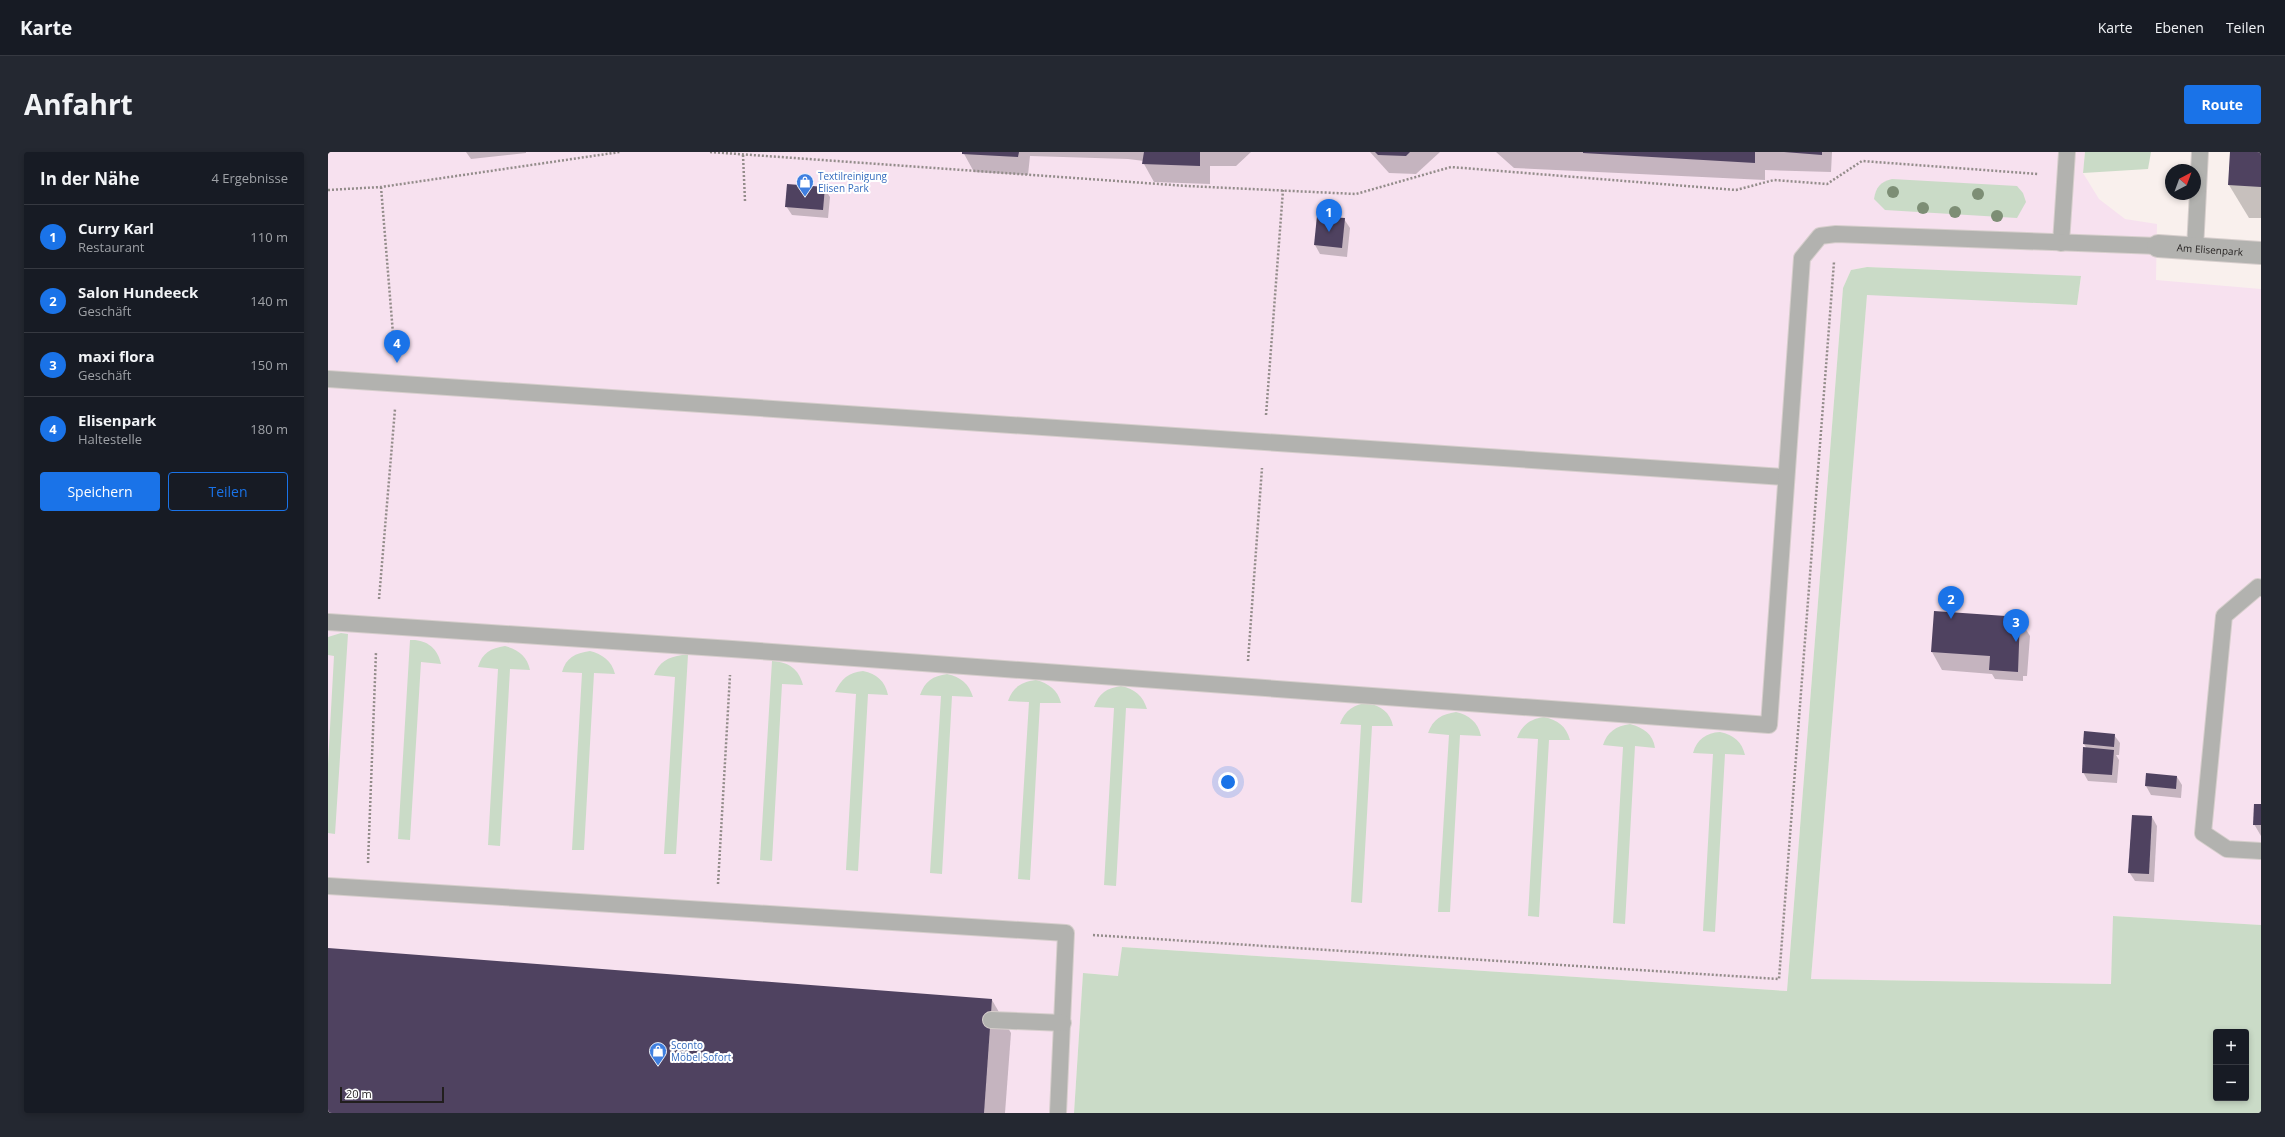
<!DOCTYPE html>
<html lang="de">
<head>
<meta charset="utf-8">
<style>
  body { margin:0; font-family:"Open Sans",sans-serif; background:#242831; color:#f1f3f6 }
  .controls { position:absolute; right:12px; bottom:12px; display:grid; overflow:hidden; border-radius:4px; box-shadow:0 2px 6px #0003 }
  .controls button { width:36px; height:36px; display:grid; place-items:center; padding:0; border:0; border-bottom:1px solid #363941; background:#171b24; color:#f1f3f6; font:20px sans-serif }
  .compass { position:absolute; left:1837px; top:12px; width:36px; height:36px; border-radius:50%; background:#171b24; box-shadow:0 2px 6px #0003; rotate:41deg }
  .scale { position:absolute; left:12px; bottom:10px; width:104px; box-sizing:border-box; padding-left:4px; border:2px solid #211e1d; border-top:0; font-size:11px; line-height:14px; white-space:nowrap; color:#211e1d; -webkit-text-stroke:3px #fff; paint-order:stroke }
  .you { position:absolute; left:900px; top:630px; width:14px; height:14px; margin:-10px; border:3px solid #fff; border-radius:50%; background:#1a73e8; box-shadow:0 0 0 6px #1a73e833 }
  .badge { display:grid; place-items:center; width:26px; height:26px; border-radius:50%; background:#1a73e8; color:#fff; font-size:13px; font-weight:700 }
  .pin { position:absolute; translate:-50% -33px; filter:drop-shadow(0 1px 2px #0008) }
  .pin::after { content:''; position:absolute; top:21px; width:14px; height:12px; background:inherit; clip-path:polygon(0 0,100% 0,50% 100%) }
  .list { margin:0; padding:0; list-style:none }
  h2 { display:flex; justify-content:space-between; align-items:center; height:52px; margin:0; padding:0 16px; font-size:17px }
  h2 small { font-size:13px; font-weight:400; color:#9ea1a6 }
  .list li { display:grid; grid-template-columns:26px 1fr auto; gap:12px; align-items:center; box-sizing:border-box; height:64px; padding:0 16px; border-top:1px solid #363941 }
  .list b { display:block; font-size:15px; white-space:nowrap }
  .list p { margin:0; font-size:13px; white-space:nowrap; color:#9ea1a6 }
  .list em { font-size:13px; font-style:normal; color:#9ea1a6 }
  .actions { display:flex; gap:8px; padding:12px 16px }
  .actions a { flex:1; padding:9px 0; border:1px solid #1a73e8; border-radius:4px; text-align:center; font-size:14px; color:#1a73e8 }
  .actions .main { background:#1a73e8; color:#fff }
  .map { position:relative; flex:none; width:1933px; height:961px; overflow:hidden; border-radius:4px }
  header { display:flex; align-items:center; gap:24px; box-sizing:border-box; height:56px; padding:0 20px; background:#171b24; border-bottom:1px solid #363941 }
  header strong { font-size:19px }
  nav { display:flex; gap:22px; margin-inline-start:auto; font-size:14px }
  .intro { display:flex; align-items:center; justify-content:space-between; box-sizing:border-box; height:96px; padding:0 24px }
  h1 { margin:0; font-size:28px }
  .button { padding:10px 18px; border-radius:4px; background:#1a73e8; color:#fff; font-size:14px; font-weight:700 }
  main { display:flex; gap:24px; padding:0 24px }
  aside { flex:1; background:#171b24; border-radius:4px; box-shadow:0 2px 6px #0003 }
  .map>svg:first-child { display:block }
</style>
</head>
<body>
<header>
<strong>Karte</strong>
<nav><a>Karte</a><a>Ebenen</a><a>Teilen</a></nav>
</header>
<div class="intro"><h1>Anfahrt</h1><a class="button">Route</a></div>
<main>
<aside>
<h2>In der Nähe<small>4 Ergebnisse</small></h2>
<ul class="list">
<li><span class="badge">1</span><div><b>Curry Karl</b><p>Restaurant</p></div><em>110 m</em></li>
<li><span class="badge">2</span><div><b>Salon Hundeeck</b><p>Geschäft</p></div><em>140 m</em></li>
<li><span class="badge">3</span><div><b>maxi flora</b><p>Geschäft</p></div><em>150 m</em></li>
<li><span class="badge">4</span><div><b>Elisenpark</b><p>Haltestelle</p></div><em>180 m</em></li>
</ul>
<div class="actions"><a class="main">Speichern</a><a>Teilen</a></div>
</aside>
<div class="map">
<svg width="1933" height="961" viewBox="0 0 1933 961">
  <rect width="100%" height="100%" fill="#f9f0ed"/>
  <!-- commercial -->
  <path fill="#f7e1ef" d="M0 0H1757L1755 21 1771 47 1797 67 1829 72 1828 128 1933 137V773L1786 764 1783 832 1483 827 1539 142 1749 153 1753 125 1539 115 1523 118 1515 136 1459 839 794 795 791 824 755 821 746 961H0Z"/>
  <!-- green -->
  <g fill="#cadbc7" fill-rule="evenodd">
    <path d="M1757 0H1823L1820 17 1755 21Z"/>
    <path d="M1564 27 1689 34 1695 41 1698 50 1689 66 1557 58 1546 47C1548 35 1552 30 1564 27Z"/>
    <path d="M1539 115 1753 124 1749 153 1539 143 1483 827 1783 832 1785 764 1933 773V961H746L755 821 790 824 794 795 1459 839 1515 136 1523 118ZM1888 880H1918V946H1888Z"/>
    <path d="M13 481 20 482 7 682 0 681V612L6 504 0 503V485Z"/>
    <path d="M82 488C98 487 110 496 113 512L93 510 82 688 70 687Z"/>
    <path d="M177 494C191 498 199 504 202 518L182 517 172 694 160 693 170 517 150 515C154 501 163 496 177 494Z"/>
    <path d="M262 499C274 502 284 509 287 522L266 521 256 698H244L254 521 234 520C238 506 247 501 262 499Z"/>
    <path d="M354 503H360L348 702H336L347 525 326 523C331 510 340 505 354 503Z"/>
    <path d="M444 509C461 510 471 517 475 533L454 532 444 709 432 708Z"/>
    <path d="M535 519C549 522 557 529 560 543L540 542 530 719 518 718 528 542 507 540C513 527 521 520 535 519Z"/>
    <path d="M619 522C633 525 641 532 645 545L624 544 614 722 602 721 613 544 592 543C597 529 605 524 619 522Z"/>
    <path d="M708 528C720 531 730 538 733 551H712L702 728 690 727 701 550 680 549C685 535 693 530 708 528Z"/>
    <path d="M793 534C807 537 815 544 819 557L798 556 788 734 776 733 786 556 766 555C771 541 779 536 793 534Z"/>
    <path d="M1040 551C1053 554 1062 560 1065 574H1044L1034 751 1023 750 1033 573 1012 572C1017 558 1026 552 1040 551Z"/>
    <path d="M1128 560C1141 563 1150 570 1153 584L1132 583 1122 760H1110L1121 583 1100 581C1105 567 1114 562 1128 560Z"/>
    <path d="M1216 565C1230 568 1238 574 1242 588H1221L1211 765 1200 764 1210 587 1189 586C1194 573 1202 567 1216 565Z"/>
    <path d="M1302 572C1316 576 1325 582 1327 596L1307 594 1297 772 1285 771 1295 595 1275 593C1279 580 1288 574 1302 572Z"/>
    <path d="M1392 580C1406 583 1414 590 1417 603L1397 602 1387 780 1375 779 1385 602 1365 601C1369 587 1378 581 1392 580Z"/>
  </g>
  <!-- shadow -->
  <g fill="#0003">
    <path d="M138 0H198V1L143 7Z"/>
    <path d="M635 0H923L908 14H882V32L826 30 816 12V9L800 7 702 4 700 23 646 20Z"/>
    <path d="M1042 0H1112L1088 22 1061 21Z"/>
    <path d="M1165 0H1504L1503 20 1437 18V28L1186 16 1168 0Z"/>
    <path d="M1903 0H1933V66H1921L1901 33Z"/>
    <path d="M496 36 502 45 500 66 464 63 458 54Z"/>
    <path d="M989 65 1016 67 1022 76 1019 105 992 102 987 93Z"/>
    <path d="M1691 466 1702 484 1699 524H1695V529L1667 527 1664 522 1614 518 1604 500Z"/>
    <path d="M1786 583 1792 591 1791 603H1788L1791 608 1789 631 1760 629 1755 620 1759 597 1756 592Z"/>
    <path d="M1819 622 1849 625 1854 633 1853 646 1823 643 1818 634Z"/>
    <path d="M1933 653V684L1926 672Z"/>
    <path d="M1824 665 1829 674 1826 730 1807 729 1801 720Z"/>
    <path d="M0 797 664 848 683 881 677 961H0Z"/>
  </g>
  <!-- building -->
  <g fill="#4f4260">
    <path d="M634 0H691L690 5 634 2Z"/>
    <path d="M816 0H872V14L814 12Z"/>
    <path d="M1047 0H1082L1078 4 1050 3Z"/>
    <path d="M1255 0H1427V11L1255 1Z"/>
    <path d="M1456 0H1494V3Z"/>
    <path d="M1902 0H1933V35L1900 33Z"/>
    <path d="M459 32 497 35 495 58 457 55Z"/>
    <path d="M989 64 1017 66 1014 96 986 93Z"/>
    <path d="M1606 459 1692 465 1690 520 1661 518 1662 504 1603 500Z"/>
    <path d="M1756 579 1787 582 1786 595 1755 592Z"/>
    <path d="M1755 595 1786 598 1784 623 1754 621Z"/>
    <path d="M1818 621 1849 624 1848 637 1817 634Z"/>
    <path d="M1926 652H1933V673H1925Z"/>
    <path d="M1804 663 1824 664 1821 722 1800 721Z"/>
    <path d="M0 796 664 847 656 961H0Z"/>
  </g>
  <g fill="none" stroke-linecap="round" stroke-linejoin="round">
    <!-- lane casing -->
    <g stroke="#d6cecc" stroke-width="18">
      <g id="lane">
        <path d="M1733 91 1739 0"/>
        <path d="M1867 97 1872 0"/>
        <path d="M0 227 1457 325"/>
        <path d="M1933 436 1930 435 1896 464 1875 681 1899 697 1933 699"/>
        <path d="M0 470 404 497 1441 573 1474 106 1492 84 1508 82 1830 94"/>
        <path d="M0 734 738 781 730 961"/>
        <path d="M663 868 735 871"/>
      </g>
    </g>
    <!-- street casing -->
    <g stroke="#d6cecc" stroke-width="24">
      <g id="street">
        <path id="s1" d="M1830 94 1933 101"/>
      </g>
    </g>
    <!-- path -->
    <g stroke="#938c8a" stroke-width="2.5" stroke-dasharray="2 2" stroke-linecap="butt">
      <path d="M382 0 859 34 1028 42 1123 15 1408 38 1446 28 1499 32 1534 9 1710 22"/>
      <path d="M415 3 417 49"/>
      <path d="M53 35 67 206"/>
      <path d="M0 38 53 35 292 0"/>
      <path d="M938 263 955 38"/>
      <path d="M51 447 67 257"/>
      <path d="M920 509 934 316"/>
      <path d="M40 711 48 500"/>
      <path d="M390 732 402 523"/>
      <path d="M765 783 1451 827 1506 110"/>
    </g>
    <!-- lane -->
    <use href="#lane" stroke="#b2b2af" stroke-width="16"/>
    <!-- street -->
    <use href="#street" stroke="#b2b2af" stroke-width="22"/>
  </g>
  <!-- trees -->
  <g fill="#7d8e75">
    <circle cx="1565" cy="40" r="6"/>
    <circle cx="1650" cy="42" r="6"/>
    <circle cx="1595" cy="56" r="6"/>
    <circle cx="1627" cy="60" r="6"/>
    <circle cx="1669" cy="64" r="6"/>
  </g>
  <!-- icons -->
  <defs>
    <g id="shop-pin" transform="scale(0.9)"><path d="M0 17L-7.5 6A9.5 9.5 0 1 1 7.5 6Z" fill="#3f7fe0" stroke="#fff"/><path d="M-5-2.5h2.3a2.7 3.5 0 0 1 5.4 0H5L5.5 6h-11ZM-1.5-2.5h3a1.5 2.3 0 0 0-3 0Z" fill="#fff"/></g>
  </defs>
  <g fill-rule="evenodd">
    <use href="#shop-pin" x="477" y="30"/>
    <use href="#shop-pin" x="330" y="899"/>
  </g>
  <g text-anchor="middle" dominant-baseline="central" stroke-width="4" stroke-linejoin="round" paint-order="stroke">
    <!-- shop labels -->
    <g font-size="10" fill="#366cbe" stroke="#fff" text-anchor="start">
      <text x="490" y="24">Textilreinigung<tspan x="490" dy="12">Elisen Park</tspan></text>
      <text x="343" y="893">Sconto<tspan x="343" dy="12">Möbel Sofort</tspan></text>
    </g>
    <!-- street labels -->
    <g font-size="10" fill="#211e1d" stroke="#fff">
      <text stroke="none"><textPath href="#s1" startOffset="52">Am Elisenpark</textPath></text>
    </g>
  </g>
</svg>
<div class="controls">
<button>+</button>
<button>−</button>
</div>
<svg class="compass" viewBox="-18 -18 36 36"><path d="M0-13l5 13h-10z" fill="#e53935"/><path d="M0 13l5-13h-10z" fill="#9ea1a6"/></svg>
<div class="scale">20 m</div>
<div class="you"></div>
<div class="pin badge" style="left:1001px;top:80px">1</div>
<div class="pin badge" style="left:1623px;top:467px">2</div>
<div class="pin badge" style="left:1688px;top:490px">3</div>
<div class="pin badge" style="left:69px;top:211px">4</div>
</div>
</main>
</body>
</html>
